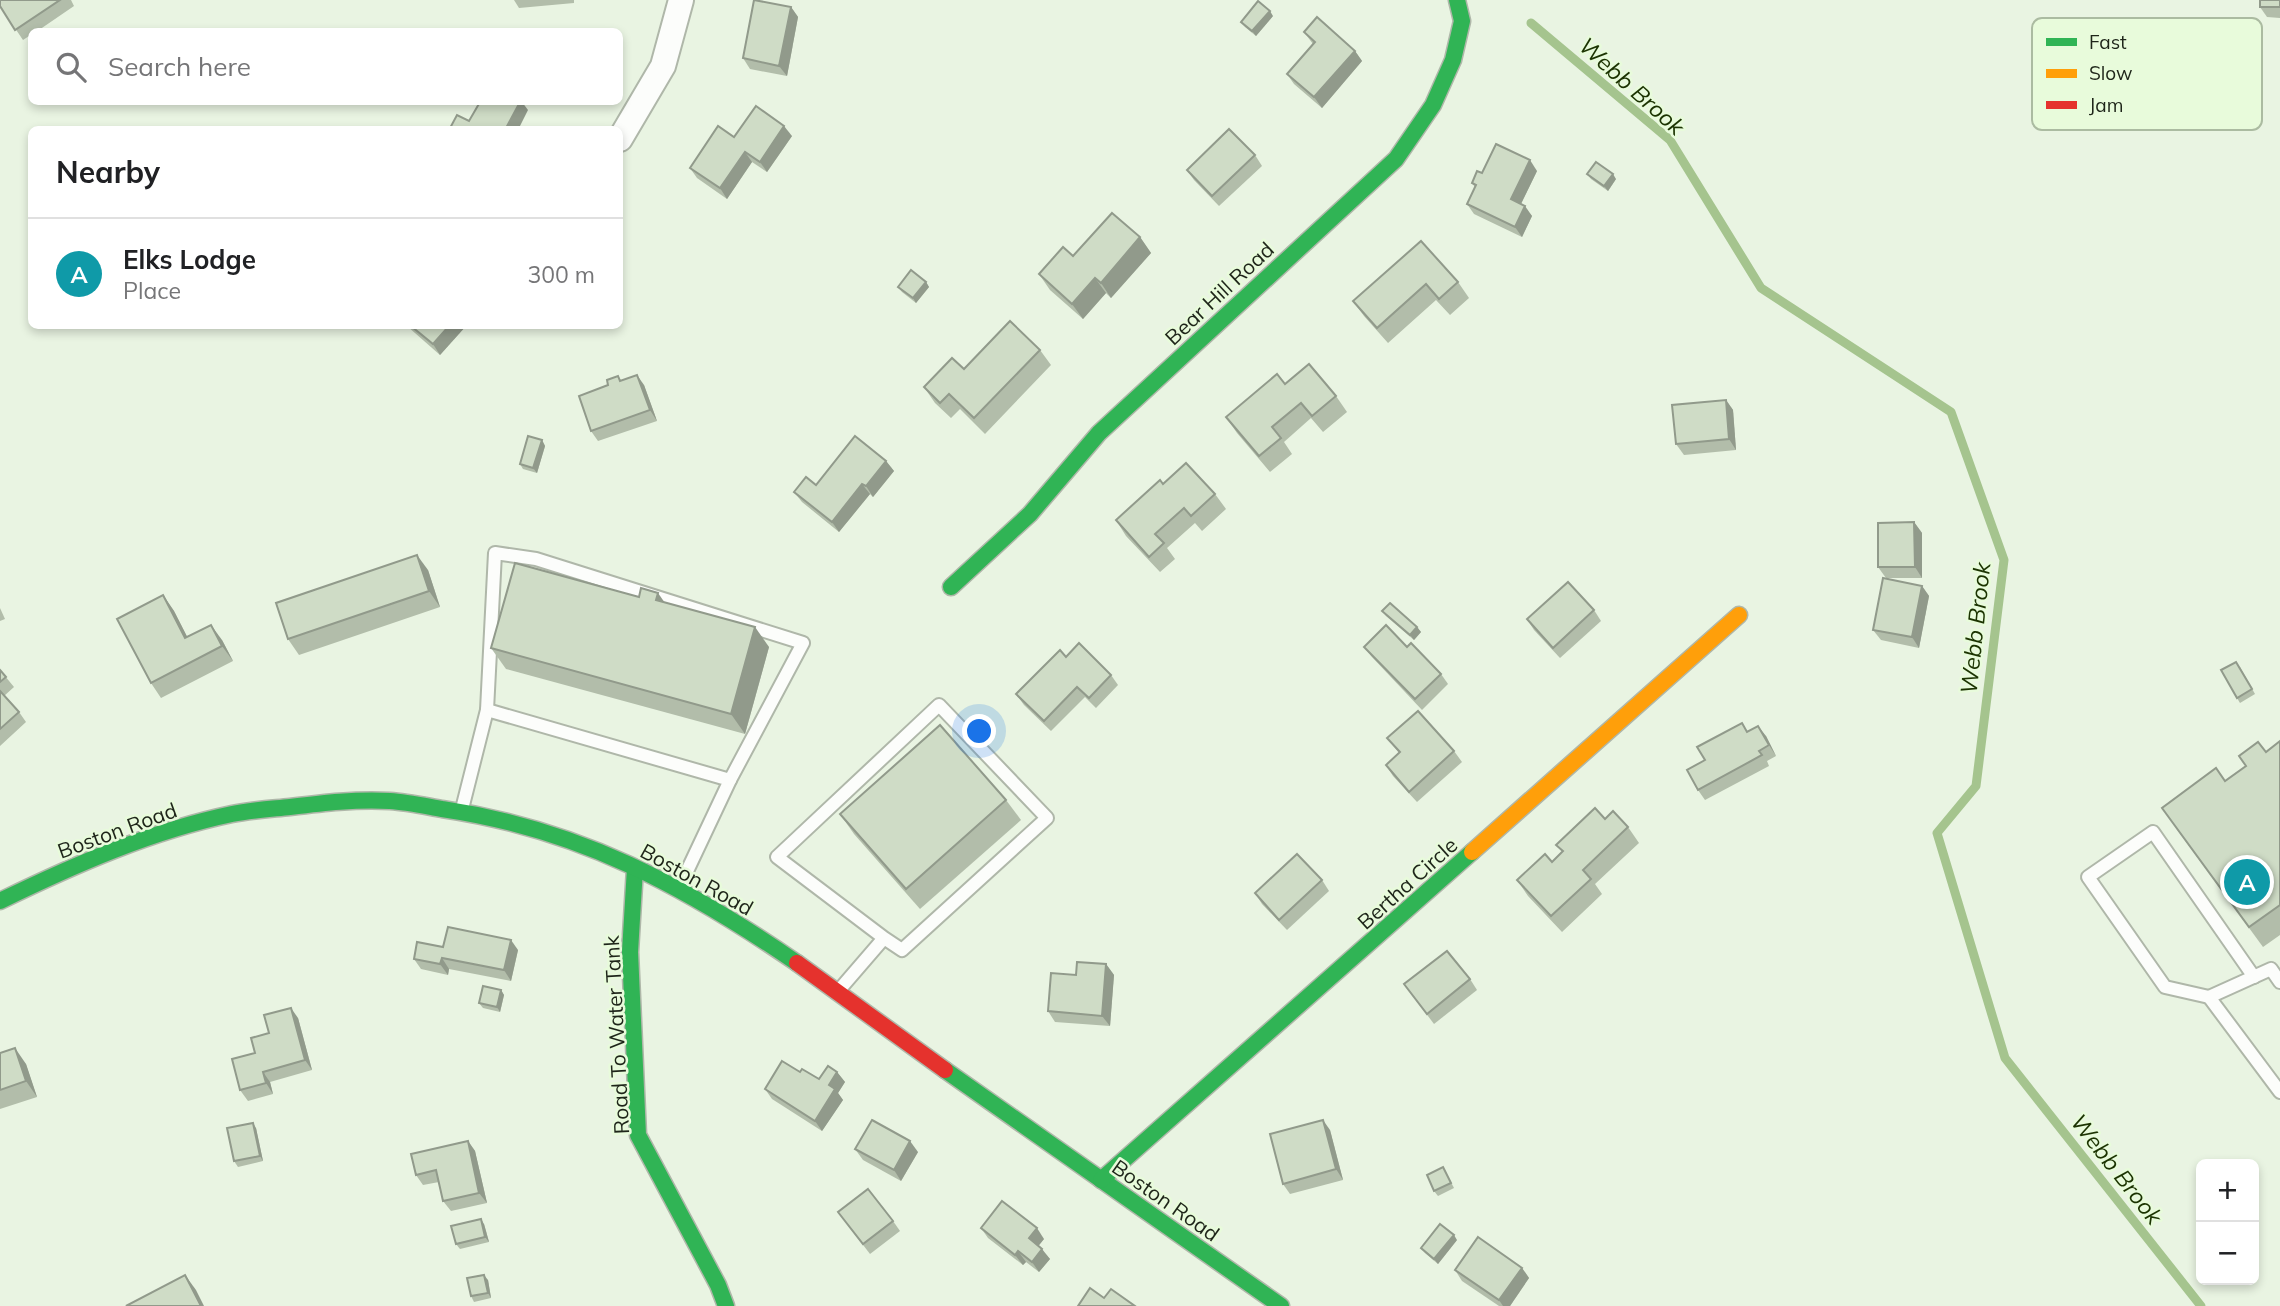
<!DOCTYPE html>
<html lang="en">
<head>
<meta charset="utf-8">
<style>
  body { margin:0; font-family:Mulish,sans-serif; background:#f2f2f2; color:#202124 }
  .controls { position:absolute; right:21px; bottom:21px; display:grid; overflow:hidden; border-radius:10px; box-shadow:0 4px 10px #0003 }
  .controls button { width:63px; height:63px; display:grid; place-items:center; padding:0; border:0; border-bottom:2px solid #e0e0e0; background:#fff; color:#202124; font:35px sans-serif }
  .you { position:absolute; left:980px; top:732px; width:24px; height:24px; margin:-18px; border:5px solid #fff; border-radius:50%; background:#1a73e8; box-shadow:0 0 0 10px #1a73e833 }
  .badge { display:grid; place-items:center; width:46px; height:46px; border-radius:50%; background:#656d5f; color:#fff; font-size:23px; font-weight:700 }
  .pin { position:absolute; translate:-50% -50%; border:4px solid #fff; box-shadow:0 2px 7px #0006 }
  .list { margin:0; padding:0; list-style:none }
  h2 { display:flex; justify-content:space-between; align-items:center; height:91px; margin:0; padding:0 28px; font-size:30px }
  h2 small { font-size:23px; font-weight:400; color:#757577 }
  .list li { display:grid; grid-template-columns:46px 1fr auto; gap:21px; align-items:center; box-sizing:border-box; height:112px; padding:0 28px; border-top:2px solid #e0e0e0 }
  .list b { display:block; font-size:26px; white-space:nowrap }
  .list p { margin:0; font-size:23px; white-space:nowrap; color:#757577 }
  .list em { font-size:23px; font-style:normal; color:#757577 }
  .icon { flex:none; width:38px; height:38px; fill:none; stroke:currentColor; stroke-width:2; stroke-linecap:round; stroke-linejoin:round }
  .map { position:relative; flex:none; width:2280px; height:1306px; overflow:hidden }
  .search { position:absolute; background:#fff; box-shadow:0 4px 10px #0003; left:28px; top:28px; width:595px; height:77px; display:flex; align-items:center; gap:18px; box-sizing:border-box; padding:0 24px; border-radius:10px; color:#757577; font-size:26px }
  .panel { position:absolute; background:#fff; box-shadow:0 4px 10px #0003; left:28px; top:126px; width:595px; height:203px; border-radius:10px }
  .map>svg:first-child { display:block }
</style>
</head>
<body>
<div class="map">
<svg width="2280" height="1306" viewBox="0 0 2280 1306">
  <rect width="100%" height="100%" fill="#e9f4e2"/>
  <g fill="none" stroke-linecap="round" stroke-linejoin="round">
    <!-- stream -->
    <path stroke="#a5c48e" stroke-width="9" d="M1531 23 1670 140 1761 288 1951 412 2004 560 1976 786 1937 833 2005 1058 2201 1306"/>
    <!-- lane casing -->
    <g stroke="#afb7a9" stroke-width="16">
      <g id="lane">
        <path d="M487 710 495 553 536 559 803 643 730 780"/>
        <path d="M462 809 487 710 730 780 680 886"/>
        <path d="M2280 982 2271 969 2209 997 2280 1092"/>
        <path d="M840 989 884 938 777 857 939 705 1047 818 902 950 884 938"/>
        <path d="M2209 997 2165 987 2088 877 2153 832 2254 977"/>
      </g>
    </g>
    <!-- street casing -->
    <g stroke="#afb7a9" stroke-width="28">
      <path id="street" d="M620 139 663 66 681 0"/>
    </g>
    <!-- fast casing -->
    <g stroke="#afb7a9" stroke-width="19">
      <g id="fast">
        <path d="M951 587 1030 514 1099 433 1396 159 1433 105 1453 60 1462 21 1457 0"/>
        <path d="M635 868 630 952 638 1135 718 1285 726 1306"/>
        <path d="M0 901C74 865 151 831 232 814 251 810 270 809 290 807 323 803 356 799 390 801 407 802 425 806 442 809 579 829 685 886 797 963"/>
        <path d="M945 1070 1281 1306"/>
        <path d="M1101 1180 1472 852"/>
      </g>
    </g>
    <!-- slow casing -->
    <g stroke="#afb7a9" stroke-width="19">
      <path id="slow" d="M1472 852 1739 615"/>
    </g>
    <!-- jam casing -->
    <g stroke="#afb7a9" stroke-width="19">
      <path id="jam" d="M797 963 945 1070"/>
    </g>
    <!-- lane -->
    <use href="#lane" stroke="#fcfdfb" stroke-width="12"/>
    <!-- street -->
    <use href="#street" stroke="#fcfdfb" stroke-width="24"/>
    <!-- fast -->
    <use href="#fast" stroke="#30b455" stroke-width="16"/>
    <!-- slow -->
    <use href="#slow" stroke="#ff9f0a" stroke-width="16"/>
    <!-- jam -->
    <use href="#jam" stroke="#e5322d" stroke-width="16"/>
  </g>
  <!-- wall -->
  <g fill="#b2bdaa">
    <path d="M0 0H71L74 6 36 32H32V34L23 40 0 6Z"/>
    <path d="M514 0H574V3L519 8Z"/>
    <path d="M2280 0V18L2267 17 2260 7Z"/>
    <path d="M791 7 798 17 787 76 750 69 743 58Z"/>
    <path d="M1273 16 1256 36 1245 27 1241 22Z"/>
    <path d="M1304 32 1355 51 1362 61 1322 108 1294 84 1287 74 1313 44Z"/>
    <path d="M792 136 767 172 752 162 727 199 697 178 690 168 734 137Z"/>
    <path d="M1255 155 1262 166 1219 206 1194 180 1187 170Z"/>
    <path d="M1537 171 1521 204 1532 216 1522 237 1474 214 1467 204 1475 187 1472 183 1482 173Z"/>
    <path d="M1587 174 1616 179 1608 191 1591 179Z"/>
    <path d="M1140 237 1151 253 1111 298 1106 293 1083 319 1050 290 1039 274 1073 256Z"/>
    <path d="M1421 241 1458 282 1469 298 1450 315 1436 300 1388 343 1364 316 1353 301Z"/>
    <path d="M926 282 929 287 916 303 902 292 898 287Z"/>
    <path d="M407 326H466L440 355Z"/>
    <path d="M1040 350 1051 365 985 434 960 409 951 418 935 403 924 387Z"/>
    <path d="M618 376 621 380 644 385 657 421 598 441 591 431 608 385Z"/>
    <path d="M1285 384 1336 396 1347 412 1323 432 1311 418 1284 442 1292 454 1270 472 1237 433 1226 417Z"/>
    <path d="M1726 400 1733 410 1736 450 1684 455 1676 444Z"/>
    <path d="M542 440 545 446 537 473 523 469 520 464Z"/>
    <path d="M886 461 894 471 873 497 870 494 839 532 802 502 794 492Z"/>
    <path d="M1163 484 1215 494 1226 509 1202 531 1195 523 1167 548 1175 559 1160 572 1126 536 1116 520Z"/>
    <path d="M1914 522 1922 533V578H1886L1878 567Z"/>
    <path d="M428 570 440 607 299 655 288 639Z"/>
    <path d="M1922 586 1929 596 1919 648 1881 640 1873 630Z"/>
    <path d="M163 595 174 611 187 637 222 640 233 661 161 698 151 683Z"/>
    <path d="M639 597 665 603 769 647 745 734 506 669 491 648Z"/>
    <path d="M0 608 5 619 0 621Z"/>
    <path d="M1594 610 1601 621 1560 658 1534 630 1527 619Z"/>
    <path d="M1382 611 1417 627 1421 632 1414 640 1386 616Z"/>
    <path d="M1364 647H1407L1441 674 1448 684 1422 710 1372 657Z"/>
    <path d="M1066 657 1111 675 1118 685 1096 708 1085 697 1051 731 1024 705 1016 694Z"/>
    <path d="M2240 667 2255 694 2240 703 2237 698Z"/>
    <path d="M0 670 14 687 4 696 19 712 26 722 0 746Z"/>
    <path d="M1748 731 1766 736 1776 756 1767 761 1769 766 1705 800 1698 790 1705 760Z"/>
    <path d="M1387 738 1454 751 1462 762 1417 802 1393 776 1386 765 1399 753Z"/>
    <path d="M2280 741V935L2263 947 2176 828 2225 781Z"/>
    <path d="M1006 800 1021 820 920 909 854 834 840 814Z"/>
    <path d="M1605 819 1628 827 1639 843 1595 884 1602 894 1562 932 1528 896 1517 880 1552 862 1562 852 1556 845Z"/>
    <path d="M1322 880 1329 891 1287 930 1262 904 1255 893Z"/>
    <path d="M443 947 518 950 511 981 449 969 448 975 421 969 414 959Z"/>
    <path d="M1106 964 1114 975 1110 1026 1055 1022 1048 1011 1076 975Z"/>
    <path d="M1470 979 1477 990 1434 1024 1404 984Z"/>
    <path d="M501 990 504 995 500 1012 483 1008 479 1003Z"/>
    <path d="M298 1018 312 1070 270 1082 273 1094 248 1101 240 1090 255 1053 269 1033Z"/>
    <path d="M0 1053 26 1064 37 1097 0 1109Z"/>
    <path d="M800 1072 819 1079 837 1072 845 1082 838 1093 843 1100 822 1131 772 1099 765 1089Z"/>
    <path d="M256 1128 263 1161 238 1167 234 1161Z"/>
    <path d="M1330 1130 1343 1180 1290 1194 1283 1184Z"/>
    <path d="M468 1141 475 1151 487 1203 451 1211 443 1201 439 1182 423 1185 416 1175Z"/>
    <path d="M855 1149 918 1152 901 1181 863 1160Z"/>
    <path d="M1443 1167 1454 1188 1438 1196 1434 1191Z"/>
    <path d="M838 1212 893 1221 900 1231 870 1254Z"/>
    <path d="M484 1224 489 1242 460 1249 456 1244Z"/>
    <path d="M981 1228 1044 1239 1038 1246 1050 1259 1039 1272 1026 1262 1023 1265 988 1238Z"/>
    <path d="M1457 1240 1438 1264 1425 1253 1421 1248Z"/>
    <path d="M1522 1268 1529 1278 1510 1306H1499L1462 1281 1455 1270Z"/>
    <path d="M488 1280 491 1298 474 1302 471 1296Z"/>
  </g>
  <!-- shaded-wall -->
  <g fill="#919a8b">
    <path d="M791 7 798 17 787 76 779 66Z"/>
    <path d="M1270 11 1273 16 1256 36 1252 31Z"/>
    <path d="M1355 51 1362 61 1322 108 1314 97Z"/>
    <path d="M520 102H522L528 110 518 130H505Z"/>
    <path d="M784 126 792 136 767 172 760 162Z"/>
    <path d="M745 152 752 162 727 199 720 188Z"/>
    <path d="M1530 160 1537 171 1518 210 1511 199Z"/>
    <path d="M1613 174 1616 179 1608 191 1604 186Z"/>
    <path d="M1525 206 1532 216 1522 237 1515 227Z"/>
    <path d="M1140 237 1151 253 1111 298 1101 283Z"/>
    <path d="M1095 278 1106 293 1083 319 1072 304Z"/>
    <path d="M926 282 929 287 916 303 913 298Z"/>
    <path d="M449 326H466L440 355 433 344Z"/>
    <path d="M637 375 644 385 657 421 650 410Z"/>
    <path d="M1726 400 1733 410 1736 450 1729 439Z"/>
    <path d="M542 440 545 446 537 473 533 468Z"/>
    <path d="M886 461 894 471 873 497 866 486Z"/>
    <path d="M862 484 870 494 839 532 832 522Z"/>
    <path d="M1914 522 1922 533V578L1915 567Z"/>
    <path d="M417 555 428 570 440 607 429 591Z"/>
    <path d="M1922 586 1929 596 1919 648 1912 637Z"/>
    <path d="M658 593 672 613 656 600Z"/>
    <path d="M163 595 174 611 196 654 185 638Z"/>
    <path d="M211 625 222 640 233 661 222 646Z"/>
    <path d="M755 627 769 647 745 734 731 714Z"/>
    <path d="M1417 627 1421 632 1414 640 1410 635Z"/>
    <path d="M1758 726 1766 736 1776 756 1769 745Z"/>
    <path d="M511 940 518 950 511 981 504 970Z"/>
    <path d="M442 958 449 969 448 975 440 964Z"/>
    <path d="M1106 964 1114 975 1110 1026 1102 1016Z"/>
    <path d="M501 990 504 995 500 1012 497 1007Z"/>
    <path d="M291 1008 298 1018 312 1070 305 1060Z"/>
    <path d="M15 1048 26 1064 37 1097 26 1081Z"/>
    <path d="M263 1072 270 1082 273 1094 266 1083Z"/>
    <path d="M837 1072 845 1082 838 1093 843 1100 822 1131 815 1121 829 1085Z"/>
    <path d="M1323 1120 1330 1130 1343 1180 1336 1169Z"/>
    <path d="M253 1123 256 1128 263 1161 260 1156Z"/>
    <path d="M468 1141 475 1151 487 1203 479 1193Z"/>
    <path d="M910 1141 918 1152 901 1181 894 1170Z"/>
    <path d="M481 1219 484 1224 489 1242 485 1237Z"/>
    <path d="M1037 1228 1044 1239 1036 1249 1029 1238Z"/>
    <path d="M1454 1235 1457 1240 1438 1264 1434 1259Z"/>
    <path d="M1042 1249 1050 1259 1039 1272 1032 1262Z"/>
    <path d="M1018 1251 1026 1262 1023 1265 1015 1255Z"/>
    <path d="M1522 1268 1529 1278 1510 1306H1503L1499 1300Z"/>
    <path d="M185 1275 196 1290 204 1306H201Z"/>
    <path d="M484 1275 488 1280 491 1298 488 1293Z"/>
  </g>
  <!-- building -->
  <g fill="#cfdcc6" stroke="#919a8b" stroke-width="2">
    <path d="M0 0H60L15 30 0 6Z"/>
    <path d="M754 0 791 7 779 66 743 58Z"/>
    <rect x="2260" y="0" width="20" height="7"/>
    <path d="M1258 1 1270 11 1252 31 1241 22Z"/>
    <path d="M1317 17 1355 51 1314 97 1287 74 1315 42 1304 32Z"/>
    <path d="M480 102H520L505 130H449L457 115 469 121Z"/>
    <path d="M756 106 784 126 760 162 745 152 720 188 690 168 718 126 734 137Z"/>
    <path d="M1229 129 1255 155 1212 196 1187 170Z"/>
    <path d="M1496 144 1530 160 1511 199 1525 206 1515 227 1467 204 1476 185 1472 183 1477 171 1482 173Z"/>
    <path d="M1596 162 1613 174 1604 186 1587 174Z"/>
    <path d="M1112 213 1140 237 1101 283 1095 278 1072 304 1039 274 1063 247 1073 256Z"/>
    <path d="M1421 241 1458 282 1439 299 1426 284 1377 328 1353 301Z"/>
    <path d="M911 270 926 282 913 298 898 287Z"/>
    <path d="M1010 321 1040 350 974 418 949 394 940 403 924 387 952 358 964 369Z"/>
    <path d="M411 326H449L433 344Z"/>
    <path d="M1309 364 1336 396 1312 416 1301 403 1272 427 1281 438 1259 456 1226 417 1277 374 1285 384Z"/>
    <path d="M637 375 650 410 591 431 579 396 608 385 607 380 618 376 620 381Z"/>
    <path d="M1726 400 1729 439 1676 444 1672 405Z"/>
    <path d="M528 436 542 440 533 468 520 464Z"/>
    <path d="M855 436 886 461 866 486 862 484 832 522 794 492 806 477 816 485Z"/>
    <path d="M1186 463 1215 494 1191 516 1184 508 1155 534 1164 543 1149 557 1116 520 1160 480 1163 484Z"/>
    <path d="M1914 522 1915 567H1878V523Z"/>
    <path d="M417 555 429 591 288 639 276 603Z"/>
    <path d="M515 563 639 597 641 588 658 593 656 600 755 627 731 714 491 648Z"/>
    <path d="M1883 578 1922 586 1912 637 1873 630Z"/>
    <path d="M1568 582 1594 610 1553 648 1527 619Z"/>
    <path d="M163 595 185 638 211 625 222 646 151 683 117 619Z"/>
    <path d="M1390 603 1417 627 1410 635 1382 611Z"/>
    <path d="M1386 625 1407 647 1411 643 1441 674 1415 699 1364 647Z"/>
    <path d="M1079 643 1111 675 1089 698 1077 687 1044 721 1016 694 1060 650 1066 657Z"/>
    <path d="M2236 662 2252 689 2237 698 2221 670Z"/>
    <path d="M0 670 6 677 0 682Z"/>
    <path d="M0 691 19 712 0 729Z"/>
    <path d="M1418 711 1454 751 1409 792 1386 765 1400 752 1387 738Z"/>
    <path d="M1742 723 1747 732 1758 726 1769 745 1759 751 1762 755 1698 790 1687 770 1705 760 1697 747Z"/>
    <path d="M940 725 1006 800 906 889 840 814Z"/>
    <path d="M2280 741V905L2249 927 2162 808 2216 768 2225 781 2246 766 2239 756 2258 742 2266 752Z"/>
    <path d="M1595 808 1605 819 1613 811 1628 827 1583 870 1591 879 1551 916 1517 880 1545 854 1552 862 1563 851 1556 845Z"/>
    <path d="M1297 854 1322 880 1279 920 1255 893Z"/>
    <path d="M448 927 511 940 504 970 442 958 440 964 414 959 417 942 443 947Z"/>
    <path d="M1447 951 1470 979 1427 1014 1404 984Z"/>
    <path d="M1077 962 1106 964 1102 1016 1048 1011 1051 973 1076 975Z"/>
    <path d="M483 986 501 990 497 1007 479 1003Z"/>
    <path d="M291 1008 305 1060 263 1072 266 1083 240 1090 232 1059 255 1053 251 1038 269 1033 264 1015Z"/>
    <path d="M15 1048 26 1081 0 1090V1053Z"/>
    <path d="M782 1061 800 1072 802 1069 819 1079 828 1066 837 1072 829 1085 835 1089 815 1121 765 1089Z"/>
    <path d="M872 1120 910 1141 894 1170 855 1149Z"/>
    <path d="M1323 1120 1336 1169 1283 1184 1270 1134Z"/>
    <path d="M253 1123 260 1156 234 1161 227 1128Z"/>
    <path d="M468 1141 479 1193 443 1201 436 1170 416 1175 411 1154Z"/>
    <path d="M1443 1167 1451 1183 1434 1191 1427 1175Z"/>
    <path d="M868 1189 893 1221 863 1244 838 1212Z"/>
    <path d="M1002 1201 1037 1228 1029 1238 1042 1249 1032 1262 1018 1251 1015 1255 981 1228Z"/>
    <path d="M481 1219 485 1237 456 1244 451 1226Z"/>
    <path d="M1440 1224 1454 1235 1434 1259 1421 1248Z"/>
    <path d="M1478 1237 1522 1268 1499 1300 1455 1270Z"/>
    <path d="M185 1275 201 1306H126Z"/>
    <path d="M484 1275 488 1293 471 1296 467 1278Z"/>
    <path d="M1090 1288 1104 1298 1111 1289 1135 1306H1078Z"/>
  </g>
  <g text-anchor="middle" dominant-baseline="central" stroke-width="5" stroke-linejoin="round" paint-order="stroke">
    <!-- street labels -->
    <g font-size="21" fill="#1e2519" stroke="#e8fbdb">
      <text transform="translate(1219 293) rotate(-43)">Bear Hill Road</text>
      <text transform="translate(117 830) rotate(-20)">Boston Road</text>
      <text transform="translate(697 879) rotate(29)">Boston Road</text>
      <text transform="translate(1407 883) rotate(-42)">Bertha Circle</text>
      <text transform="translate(616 1035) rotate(-93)">Road To Water Tank</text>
      <text transform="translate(1166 1200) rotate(35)">Boston Road</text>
    </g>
    <!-- water labels -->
    <g font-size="23" font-style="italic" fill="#1b3301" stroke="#e8fbdb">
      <text transform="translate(1632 86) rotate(42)">Webb Brook</text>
      <text transform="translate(1975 628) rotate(-84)">Webb Brook</text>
      <text transform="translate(2117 1169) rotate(52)">Webb Brook</text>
    </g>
  </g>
  <!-- legend -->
  <rect x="2032" y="18" width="230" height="112" rx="10" fill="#e8fbdb" stroke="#abbba1" stroke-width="2"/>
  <rect x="2046" y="38" width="31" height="8" fill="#30b455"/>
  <rect x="2046" y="69" width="31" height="9" fill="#ff9f0a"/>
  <rect x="2046" y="101" width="31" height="8" fill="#e5322d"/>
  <g font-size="19" fill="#1e2519">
    <text x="2089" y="49">Fast</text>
    <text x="2089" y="80">Slow</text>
    <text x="2089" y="112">Jam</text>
  </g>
</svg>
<div class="controls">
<button>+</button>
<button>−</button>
</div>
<div class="you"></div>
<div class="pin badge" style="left:2247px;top:882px;background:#0f9aa8">A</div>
<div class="search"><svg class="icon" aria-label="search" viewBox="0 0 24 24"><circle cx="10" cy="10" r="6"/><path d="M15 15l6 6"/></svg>Search here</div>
<section class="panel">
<h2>Nearby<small></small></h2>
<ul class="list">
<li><span class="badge" style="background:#0f9aa8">A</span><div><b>Elks Lodge</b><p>Place</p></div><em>300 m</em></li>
</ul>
</section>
</div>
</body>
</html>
